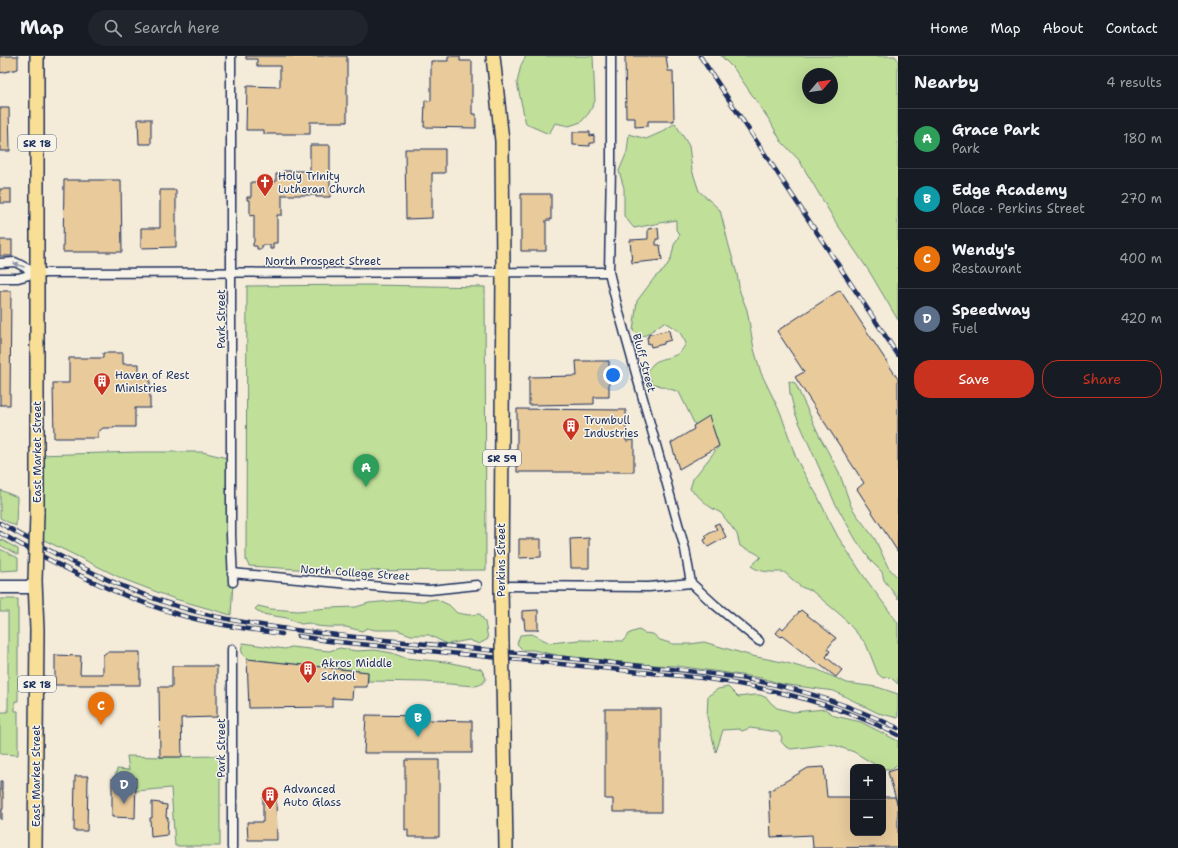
<!DOCTYPE html>
<html lang="en">
<head>
<meta charset="utf-8">
<style>
  body { margin:0; font-family:"Shantell Sans",sans-serif; background:#20242c; color:#f1f3f6 }
  .controls { position:absolute; right:12px; bottom:12px; display:grid; overflow:hidden; border-radius:8px; box-shadow:0 4px 16px #0002 }
  .controls button { width:36px; height:36px; display:grid; place-items:center; padding:0; border:0; border-bottom:1px solid #363941; background:#171b24; color:#f1f3f6; font:20px sans-serif }
  .compass { position:absolute; left:802px; top:12px; width:36px; height:36px; border-radius:50%; background:#171b24; box-shadow:0 4px 16px #0002; rotate:61deg }
  .you { position:absolute; left:613px; top:319px; width:14px; height:14px; margin:-10px; border:3px solid #fff; border-radius:50%; background:#1a73e8; box-shadow:0 0 0 6px #1a73e833 }
  .badge { display:grid; place-items:center; width:26px; height:26px; border-radius:50%; background:#c8321e; color:#fff; font-size:13px; font-weight:700 }
  .pin { position:absolute; translate:-50% -33px; filter:drop-shadow(0 1px 2px #0008) }
  .pin::after { content:''; position:absolute; top:21px; width:14px; height:12px; background:inherit; clip-path:polygon(0 0,100% 0,50% 100%) }
  .list { margin:0; padding:0; list-style:none }
  h2 { display:flex; justify-content:space-between; align-items:center; height:52px; margin:0; padding:0 16px; font-size:17px }
  h2 small { font-size:13px; font-weight:400; color:#9ea1a6 }
  .list li { display:grid; grid-template-columns:26px 1fr auto; gap:12px; align-items:center; box-sizing:border-box; height:60px; padding:0 16px; border-top:1px solid #363941 }
  .list b { display:block; font-size:15px; white-space:nowrap }
  .list p { margin:0; font-size:13px; white-space:nowrap; color:#9ea1a6 }
  .list em { font-size:13px; font-style:normal; color:#9ea1a6 }
  .actions { display:flex; gap:8px; padding:12px 16px }
  .actions a { flex:1; padding:9px 0; border:1px solid #c8321e; border-radius:16px; text-align:center; font-size:14px; color:#c8321e }
  .actions .main { background:#c8321e; color:#fff }
  .icon { flex:none; width:22px; height:22px; fill:none; stroke:currentColor; stroke-width:2; stroke-linecap:round; stroke-linejoin:round }
  .map { position:relative; flex:none; width:898px; height:792px; overflow:hidden }
  header { display:flex; align-items:center; gap:24px; box-sizing:border-box; height:56px; padding:0 20px; background:#171b24; border-bottom:1px solid #363941 }
  header strong { font-size:19px }
  nav { display:flex; gap:22px; margin-inline-start:auto; font-size:14px }
  .search { width:280px; height:36px; background:#20242c; display:flex; align-items:center; gap:10px; box-sizing:border-box; padding:0 14px; border-radius:22px; color:#9ea1a6; font-size:15px }
  main { display:flex }
  aside { flex:1; background:#171b24 }
  .map>svg:first-child { display:block }
</style>
</head>
<body>
<header>
<strong>Map</strong>
<div class="search"><svg class="icon" aria-label="search" viewBox="0 0 24 24"><circle cx="10" cy="10" r="6"/><path d="M15 15l6 6"/></svg>Search here</div>
<nav><a>Home</a><a>Map</a><a>About</a><a>Contact</a></nav>
</header>
<main>
<div class="map">
<svg width="898" height="792" viewBox="0 0 898 792">
  <rect width="100%" height="100%" fill="#f4ebd9"/>
  <filter id="ink" filterUnits="userSpaceOnUse"><feTurbulence type="fractalNoise" baseFrequency=".025" numOctaves="2"/><feDisplacementMap in="SourceGraphic" scale="8" xChannelSelector="R" yChannelSelector="G"/><feConvolveMatrix kernelMatrix="1 2 1 2 8 2 1 2 1" color-interpolation-filters="sRGB"/></filter>
  <g filter="url(#ink)">
    <!-- green -->
    <g fill="#c0e099" stroke="#6e887c" fill-rule="evenodd">
      <path d="M526 0H593L595 45 589 57 581 66 569 70 555 67 549 78 526 68 517 27 521 9Z"/>
      <path d="M721 0H895L898 4V264L869 215 835 165 799 104 781 85 770 65 735 14ZM808 18H832V42H808Z"/>
      <path d="M675 67 689 90 692 114 699 135 720 154 729 190 737 218 740 236 747 254 754 293 761 317 781 358 796 402 805 419 817 439 827 460 838 481 865 522 898 567V628L890 621 883 622 878 618 866 588 843 561 812 535 801 531 784 516C773 516 760 517 751 510L761 501C755 495 747 494 740 490L737 478 721 457 710 451 690 433 693 423 719 390 709 361 695 369 679 336 652 327 647 315C649 313 651 310 653 308 664 298 678 306 686 287L679 275 664 266 646 279 641 280 633 275 637 245 655 221 664 214 671 203 674 189 680 178 676 174V164L634 172 624 160V132L619 115 627 96 629 78 646 83 662 76Z"/>
      <path d="M369 229 485 231 486 514 327 515 249 510 246 504 247 230Z"/>
      <path d="M789 325 795 327 820 381 839 416 851 450 856 458 875 483 888 511 898 522V543L884 524 882 516 871 505 856 484 834 445 795 357 790 337Z"/>
      <path d="M139 396H202L231 403 233 526 231 559 175 543 123 523 36 480 37 399Z"/>
      <path d="M0 434 17 441 16 470 0 462Z"/>
      <path d="M0 483 18 493V499L0 489Z"/>
      <path d="M0 493 18 502V514L0 515Z"/>
      <path d="M0 543H18V645H15V655H18V699L0 698V656H8V556H0Z"/>
      <path d="M436 543 449 549 457 557 469 559 480 558 485 566 488 583 479 588 469 584 447 588 429 579H411L397 574H375L367 572 362 575 346 571H327L317 570 309 567 301 568 287 562 262 558 255 553 258 550 271 553 298 555 328 552 356 551 369 547 404 544 417 546Z"/>
      <path d="M639 574 644 577 653 578 660 584 673 588H690L704 586 752 600 787 607 804 612 816 613 847 627 877 631 898 638V662L878 657 834 635 781 628 762 622 678 610 624 608 603 604 561 600 533 594H523L517 588 520 579 532 578 550 587 579 584 623 585 630 577Z"/>
      <path d="M243 587 285 593 291 591 329 595 340 592 356 595 375 594 392 597 405 602 446 606 481 613 486 622C484 627 481 629 475 630L425 626 368 625V616L247 603C242 599 240 594 243 587Z"/>
      <path d="M728 631 738 641 754 639H760L767 642 771 647 777 652 793 656 825 653 835 660 861 666 898 685V708L891 713H883V711H879L854 696 831 688 791 693 785 690 781 685 782 681 778 676 750 672 742 675 739 673 723 674 716 696 707 661 708 640 718 633Z"/>
      <path d="M127 700 160 701 220 700V790H175L171 732 136 735V722H115L117 713 129 714Z"/>
    </g>
    <!-- building -->
    <g fill="#e8ca9b" stroke="#1b2f5e">
      <path d="M0 0H18V13L0 17Z"/>
      <path d="M246 0H347V66H310V78H264V74H246L247 30 280 31V10H257V3H246Z"/>
      <path d="M448 0H460V5H472V58H476V72L424 71 425 44 431 45V5H448Z"/>
      <path d="M625 0H666L668 15H673L674 65H648V70L635 71V62H626Z"/>
      <path d="M0 52H9L10 95H0Z"/>
      <path d="M138 63H151V88H139Z"/>
      <path d="M573 76H590V80L594 79V87H590V90L573 89Z"/>
      <path d="M310 89H330V141H316V139H282V159H277V187H273V193H270V189H262V193H257V190H253V187L254 186V159L250 160V144H247V141H251V126H276V118H283V115H310Z"/>
      <path d="M405 93H445V117H432V162L406 163Z"/>
      <path d="M64 124H121L122 196H63Z"/>
      <rect x="0" y="133" width="11" height="14"/>
      <path d="M160 134H176V191L141 192V172H160Z"/>
      <path d="M521 138H551V164H546V195H521Z"/>
      <path d="M658 172 659 183H656V189H660L662 204 632 207 630 184 648 183V173Z"/>
      <rect x="0" y="184" width="12" height="16"/>
      <path d="M840 234 898 323V496L857 433 864 427 795 321 804 316 777 275Z"/>
      <path d="M0 235H11L10 349H0Z"/>
      <path d="M669 274 671 284 664 286V288L651 291 650 287 648 288 647 281H649L648 279Z"/>
      <path d="M103 297H123V308H139V322H150V352H135V371H114V372H103L98 376V382H54L53 327H69V302H103Z"/>
      <path d="M576 305H609V341H594V348L529 349V321L577 320Z"/>
      <path d="M517 353 626 354V385L634 384V416H517Z"/>
      <path d="M709 360 719 390 679 413 671 387 694 373 693 370Z"/>
      <path d="M719 467 726 481 708 491 704 484 707 482 705 480 717 473 714 469Z"/>
      <path d="M589 482V512H571L570 483Z"/>
      <path d="M519 483H541V501L519 502Z"/>
      <path d="M538 554V574H525L524 563H522V555Z"/>
      <path d="M801 554 836 582 827 593 830 595 826 601 842 614 836 621 819 608V609L782 580 781 581 776 577 781 571 783 573Z"/>
      <path d="M107 596H140V629H55V599L81 600 80 618H103V599Z"/>
      <path d="M247 603 368 616 367 631H353L352 643 332 642V651L249 652Z"/>
      <path d="M172 610H217V661L181 662 182 701H160L159 631H172Z"/>
      <path d="M605 653H661V756H613V743H605Z"/>
      <path d="M366 659 425 660 428 664 472 665V697H364Z"/>
      <path d="M405 704H439V781H408V774H405Z"/>
      <path d="M824 711 827 741H853V777H883V741H895L898 750V791L813 792 812 779 771 781 769 735 808 712Z"/>
      <path d="M897 713 898 714V750L888 716Z"/>
      <path d="M75 720H88L87 775H74Z"/>
      <path d="M112 722H136L135 762 112 761Z"/>
      <path d="M0 725H2V735H3V753H2V763H0Z"/>
      <path d="M263 742H276L277 784H248L247 766H263Z"/>
      <path d="M152 746 160 747V748L167 749 166 761 168 762 167 779 151 781 150 762H152Z"/>
    </g>
    <g fill="none" stroke-linecap="round" stroke-linejoin="round">
      <!-- street casing -->
      <g stroke="#1b2f5e" stroke-width="11">
        <g id="street">
          <path d="M231 0V479L233 526"/>
          <path d="M611 0V111L609 216 618 253 685 493 691 527 715 549 759 585"/>
          <path d="M0 207 15 206 36 217"/>
          <path d="M0 222H18L36 217 609 216"/>
          <path d="M232 517 393 532 430 534 477 529"/>
          <path d="M501 530 649 531 691 527"/>
          <path d="M232 792V593"/>
        </g>
      </g>
      <!-- secondary casing -->
      <g stroke="#1b2f5e" stroke-width="15">
        <path id="secondary" d="M0 531H35"/>
      </g>
      <!-- primary casing -->
      <g stroke="#1b2f5e" stroke-width="16">
        <g id="primary">
          <path d="M37 0V457"/>
          <path d="M493 0 502 85 503 215 501 530 502 588"/>
          <path d="M35 525 37 574 35 792"/>
          <path d="M503 622 506 792"/>
        </g>
      </g>
      <!-- street -->
      <use href="#street" stroke="#f7f3e8" stroke-width="8"/>
      <!-- secondary -->
      <use href="#secondary" stroke="#f7f3e8" stroke-width="12"/>
      <!-- primary -->
      <use href="#primary" stroke="#f9df96" stroke-width="13"/>
      <!-- rail casing -->
      <g stroke="#1b2f5e" stroke-width="4.5">
        <g id="rail">
          <path d="M700 0 898 299"/>
          <path d="M0 467C70 507 139 544 218 561 273 573 329 578 385 584 458 591 530 598 603 606 653 611 703 615 752 624 802 633 852 650 898 672"/>
          <path d="M0 477C57 509 114 539 177 558 210 568 248 573 282 578"/>
          <path d="M298 580 329 585 702 622C769 632 837 647 898 679"/>
        </g>
      </g>
      <!-- rail -->
      <use href="#rail" stroke="#f7f3e8" stroke-width="3" stroke-dasharray="9" stroke-linecap="butt"/>
      <!-- primary-bridge casing -->
      <g stroke="#1b2f5e" stroke-width="16" stroke-linecap="butt">
        <g id="primary-bridge">
          <path d="M35 525 37 457"/>
          <path d="M502 588 503 622"/>
        </g>
      </g>
      <!-- primary-bridge -->
      <use href="#primary-bridge" stroke="#f9df96" stroke-width="13"/>
    </g>
    <!-- one-way arrows -->
    <defs><path id="oneway-solid" d="M-6-.8H1V-3.2L6.5 0L1 3.2V.8H-6Z"/></defs>
    <use fill="#8991a3" href="#oneway-solid" transform="translate(19 209) rotate(-159)"/>
  </g>
  <!-- icons -->
  <defs>
    <g id="church-pin" transform="scale(0.9)"><path d="M0 17L-7.5 6A9.5 9.5 0 1 1 7.5 6Z" fill="#c8321e" stroke="#f7f3e8"/><path d="M-1.2-6h2.4v3.5h3.3v2.4h-3.3V6h-2.4V-.1h-3.3v-2.4h3.3Z" fill="#fff"/></g>
    <g id="building-pin" transform="scale(0.9)"><path d="M0 17L-7.5 6A9.5 9.5 0 1 1 7.5 6Z" fill="#c8321e" stroke="#f7f3e8"/><path d="M-4-6H4V6H1V3H-1V6H-4ZM-2.5-4.3h1.7v1.8h-1.7ZM.8-4.3h1.7v1.8H.8ZM-2.5-1h1.7V.8h-1.7ZM.8-1h1.7V.8H.8Z" fill="#fff"/></g>
  </defs>
  <g fill-rule="evenodd">
    <use href="#church-pin" x="265" y="126"/>
    <use href="#building-pin" x="102" y="325"/>
    <use href="#building-pin" x="571" y="370"/>
    <use href="#building-pin" x="308" y="613"/>
    <use href="#building-pin" x="270" y="739"/>
  </g>
  <g text-anchor="middle" dominant-baseline="central" stroke-width="3" stroke-linejoin="round" paint-order="stroke">
    <!-- shield labels -->
    <g fill="#f7f3e8" stroke="#5d6a87" stroke-width="1">
      <rect x="18" y="79" width="38" height="16" rx="3"/>
      <rect x="483" y="394" width="38" height="16" rx="3"/>
      <rect x="18" y="620" width="38" height="16" rx="3"/>
    </g>
    <g font-size="10" font-weight="bold" fill="#1b2f5e">
      <text x="37" y="87">SR 18</text>
      <text x="502" y="402">SR 59</text>
      <text x="37" y="628">SR 18</text>
    </g>
    <!-- poi labels -->
    <g font-size="11" fill="#1b2f5e" stroke="#f7f3e8" text-anchor="start">
      <text x="278" y="120">Holy Trinity<tspan x="278" dy="13">Lutheran Church</tspan></text>
      <text x="115" y="319">Haven of Rest<tspan x="115" dy="13">Ministries</tspan></text>
      <text x="584" y="364">Trumbull<tspan x="584" dy="13">Industries</tspan></text>
      <text x="321" y="607">Akros Middle<tspan x="321" dy="13">School</tspan></text>
      <text x="283" y="733">Advanced<tspan x="283" dy="13">Auto Glass</tspan></text>
    </g>
    <!-- street labels -->
    <g font-size="11" fill="#1b2f5e" stroke="#f7f3e8">
      <text x="323" y="205">North Prospect Street</text>
      <text transform="translate(221 263) rotate(-90)">Park Street</text>
      <text transform="translate(644 307) rotate(75)">Bluff Street</text>
      <text transform="translate(37 396) rotate(-90)">East Market Street</text>
      <text transform="translate(501 504) rotate(-90)">Perkins Street</text>
      <text transform="translate(355 517) rotate(4)">North College Street</text>
      <text transform="translate(221 692) rotate(-90)">Park Street</text>
      <text transform="translate(36 720) rotate(-90)">East Market Street</text>
    </g>
  </g>
</svg>
<div class="controls">
<button>+</button>
<button>−</button>
</div>
<svg class="compass" viewBox="-18 -18 36 36"><path d="M0-13l5 13h-10z" fill="#e53935"/><path d="M0 13l5-13h-10z" fill="#9ea1a6"/></svg>
<div class="you"></div>
<div class="pin badge" style="left:366px;top:431px;background:#2e9e5b">A</div>
<div class="pin badge" style="left:418px;top:681px;background:#0f9aa8">B</div>
<div class="pin badge" style="left:101px;top:669px;background:#e8710a">C</div>
<div class="pin badge" style="left:124px;top:748px;background:#5c6f8a">D</div>
</div>
<aside>
<h2>Nearby<small>4 results</small></h2>
<ul class="list">
<li><span class="badge" style="background:#2e9e5b">A</span><div><b>Grace Park</b><p>Park</p></div><em>180 m</em></li>
<li><span class="badge" style="background:#0f9aa8">B</span><div><b>Edge Academy</b><p>Place · Perkins Street</p></div><em>270 m</em></li>
<li><span class="badge" style="background:#e8710a">C</span><div><b>Wendy's</b><p>Restaurant</p></div><em>400 m</em></li>
<li><span class="badge" style="background:#5c6f8a">D</span><div><b>Speedway</b><p>Fuel</p></div><em>420 m</em></li>
</ul>
<div class="actions"><a class="main">Save</a><a>Share</a></div>
</aside>
</main>
</body>
</html>
